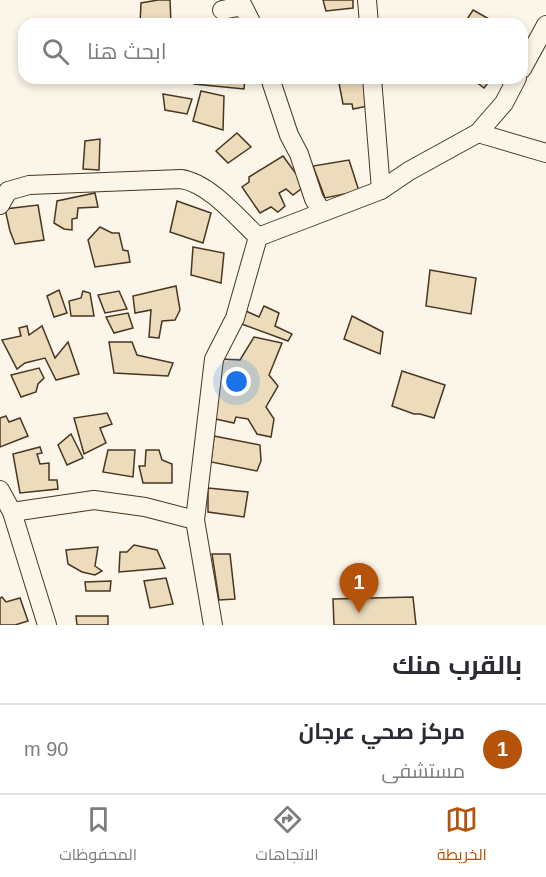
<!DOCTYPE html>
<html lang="ar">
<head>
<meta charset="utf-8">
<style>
  body { margin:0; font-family:Arial,Cairo,sans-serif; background:#f2f2f3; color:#2b2b33; direction:rtl }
  .you { position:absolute; left:237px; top:382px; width:21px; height:21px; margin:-15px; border:4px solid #fff; border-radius:50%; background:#1a73e8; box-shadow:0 0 0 9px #1a73e833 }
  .badge { display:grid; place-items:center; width:39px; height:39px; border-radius:50%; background:#b45309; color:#fff; font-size:20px; font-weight:700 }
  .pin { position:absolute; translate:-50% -50px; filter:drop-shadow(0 2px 3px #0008) }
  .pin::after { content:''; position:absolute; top:32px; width:21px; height:18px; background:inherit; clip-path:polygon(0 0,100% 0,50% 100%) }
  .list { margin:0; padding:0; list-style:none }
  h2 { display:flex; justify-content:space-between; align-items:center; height:78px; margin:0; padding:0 24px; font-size:26px }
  h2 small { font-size:20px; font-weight:400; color:#7c7c81 }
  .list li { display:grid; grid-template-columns:39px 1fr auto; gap:18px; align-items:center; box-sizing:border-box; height:90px; padding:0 24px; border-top:2px solid #e1e1e2 }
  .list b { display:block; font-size:22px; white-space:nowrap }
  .list p { margin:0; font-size:20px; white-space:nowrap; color:#7c7c81 }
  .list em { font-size:20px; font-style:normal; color:#7c7c81 }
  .icon { flex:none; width:33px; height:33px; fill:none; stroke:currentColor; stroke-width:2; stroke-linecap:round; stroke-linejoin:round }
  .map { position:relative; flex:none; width:546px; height:625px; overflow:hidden; direction:ltr }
  .search { position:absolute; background:#fff; box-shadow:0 3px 9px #0003; left:18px; right:18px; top:18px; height:66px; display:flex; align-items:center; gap:15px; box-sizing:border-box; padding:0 21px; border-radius:18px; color:#7c7c81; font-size:22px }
  .sheet { height:168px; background:#fff }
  nav { display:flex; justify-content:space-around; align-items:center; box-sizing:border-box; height:84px; border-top:2px solid #e1e1e2; background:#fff; font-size:16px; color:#7c7c81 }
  nav a { display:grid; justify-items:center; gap:3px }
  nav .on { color:#b45309 }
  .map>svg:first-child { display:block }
</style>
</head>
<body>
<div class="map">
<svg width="546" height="625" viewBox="0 0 546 625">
  <rect width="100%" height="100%" fill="#fbf6e9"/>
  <!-- building -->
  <g fill="#ecdcbc" stroke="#4a3520" stroke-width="1.5">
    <path d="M158 0H170L171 24H140L141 3Z"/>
    <path d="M323 0H353V8L326 11Z"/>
    <path d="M473 10 498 24H464Z"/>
    <path d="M195 78H245L244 89 194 84Z"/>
    <path d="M338 78H368V106L353 109 352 104H343Z"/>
    <path d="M471 78H492L484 88Z"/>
    <path d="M201 91 224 96 223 130 193 121Z"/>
    <path d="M163 94 192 99 187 114 165 110Z"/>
    <path d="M237 133 251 147 228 163 216 151Z"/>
    <path d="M100 139 99 170 83 169 85 141Z"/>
    <path d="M283 156 305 186 293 195 286 189 279 193 285 206 278 212 271 207 260 213 242 187 249 182V177Z"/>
    <path d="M349 160 359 191 325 198 313 166Z"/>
    <path d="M95 193 98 207 78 208 77 218 72 219V230L64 229 54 223 57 201Z"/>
    <path d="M177 201 211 213 203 243 170 232Z"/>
    <path d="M38 205 44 240 15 244 10 231 5 209Z"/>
    <path d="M100 227 112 233H119L123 250 128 251 130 262 95 267 88 240Z"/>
    <path d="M193 247 224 253 221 283 191 275Z"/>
    <path d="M430 270 476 278 471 314 426 306Z"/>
    <path d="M176 286 180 310 175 320 162 321 159 338 149 337 151 310 135 313 133 296Z"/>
    <path d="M59 290 67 313 54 317 47 296Z"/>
    <path d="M83 291 90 293 94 316H71L69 301 81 298Z"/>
    <path d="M119 291 127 309 105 313 98 295Z"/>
    <path d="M264 306 279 313 275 326 292 334 288 341 239 323 246 311 259 317Z"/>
    <path d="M128 313 133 328 114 333 106 317Z"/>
    <path d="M352 316 383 332 380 354 344 339Z"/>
    <path d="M27 326 29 335 42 326 55 358 68 342 79 374 56 380 45 358 25 363 17 369 2 340 21 336 19 328Z"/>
    <path d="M254 337 282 343 269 375 278 386 266 407 274 419 271 437 257 434 248 419 236 417 234 423 211 418 222 359 240 360Z"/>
    <path d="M109 342H132L137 355 173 363 168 376 114 373Z"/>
    <path d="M39 368 44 378 38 384 36 392 21 397 11 375Z"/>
    <path d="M402 371 445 385 434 418 420 414H414L392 406Z"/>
    <path d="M107 413 112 424 100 428 106 443 84 454 74 418Z"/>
    <path d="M6 416 9 422 20 418 28 436 0 447V418Z"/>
    <path d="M71 434 83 458 67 465 58 445Z"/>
    <path d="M214 436 260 445 261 461 257 471 211 462Z"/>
    <path d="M40 447 42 453 37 454 40 464 49 463V480H57L58 489 20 493 13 454Z"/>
    <path d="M108 450H135L133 477 103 472Z"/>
    <path d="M146 450H159L162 460 172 464V483H143L139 466H145Z"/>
    <path d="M208 488 248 492 244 517 208 512Z"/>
    <path d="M134 545 157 550 165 568 119 572 120 552H127Z"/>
    <path d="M98 547 95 566 102 571 95 575 82 572 68 564 66 550Z"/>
    <path d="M212 554H230L235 599 219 600Z"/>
    <path d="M166 578 173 604 150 608 144 581Z"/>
    <path d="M111 581 110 591H86L85 582Z"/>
    <path d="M2 597 6 602 20 598 28 621 15 625H0V598Z"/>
    <path d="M413 597 416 625H334L333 599Z"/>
    <path d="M76 616H108V625H77Z"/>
  </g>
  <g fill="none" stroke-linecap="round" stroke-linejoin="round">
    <!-- street casing -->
    <g stroke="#4a3520" stroke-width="20">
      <g id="street">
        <path d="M367 0 369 24"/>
        <path d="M222 10 243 6 252 24"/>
        <path d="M522 69 546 25"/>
        <path d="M270 78 289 135 299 154 314 199 322 212"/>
        <path d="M372 78 381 190"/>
        <path d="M478 133 546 153"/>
        <path d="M0 205 8 191 29 185 181 179C209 183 238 218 258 237"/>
        <path d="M0 490 12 512 47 625"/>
        <path d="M12 512 94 500 145 507 195 520"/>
        <path d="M213 625 195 520 214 359 235 318 258 237 381 190 409 171 478 133 504 103 517 78"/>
      </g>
    </g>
    <!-- street -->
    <use href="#street" stroke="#fbf6e9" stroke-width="18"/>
  </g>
</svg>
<div class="you"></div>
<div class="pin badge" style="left:359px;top:613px">1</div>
<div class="search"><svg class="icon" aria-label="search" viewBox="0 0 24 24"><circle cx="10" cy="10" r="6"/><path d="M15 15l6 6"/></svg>ابحث هنا</div>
</div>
<section class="sheet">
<h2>بالقرب منك<small></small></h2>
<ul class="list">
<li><span class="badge">1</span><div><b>مركز صحي عرجان</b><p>مستشفى</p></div><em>90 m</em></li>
</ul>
</section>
<nav>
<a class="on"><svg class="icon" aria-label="map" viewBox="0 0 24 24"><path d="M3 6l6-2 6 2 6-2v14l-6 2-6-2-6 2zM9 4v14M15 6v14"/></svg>الخريطة</a>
<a><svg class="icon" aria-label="directions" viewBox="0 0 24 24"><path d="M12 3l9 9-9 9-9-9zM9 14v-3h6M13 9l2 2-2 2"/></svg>الاتجاهات</a>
<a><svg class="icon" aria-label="saved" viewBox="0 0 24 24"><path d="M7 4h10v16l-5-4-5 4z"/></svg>المحفوظات</a>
</nav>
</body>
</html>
